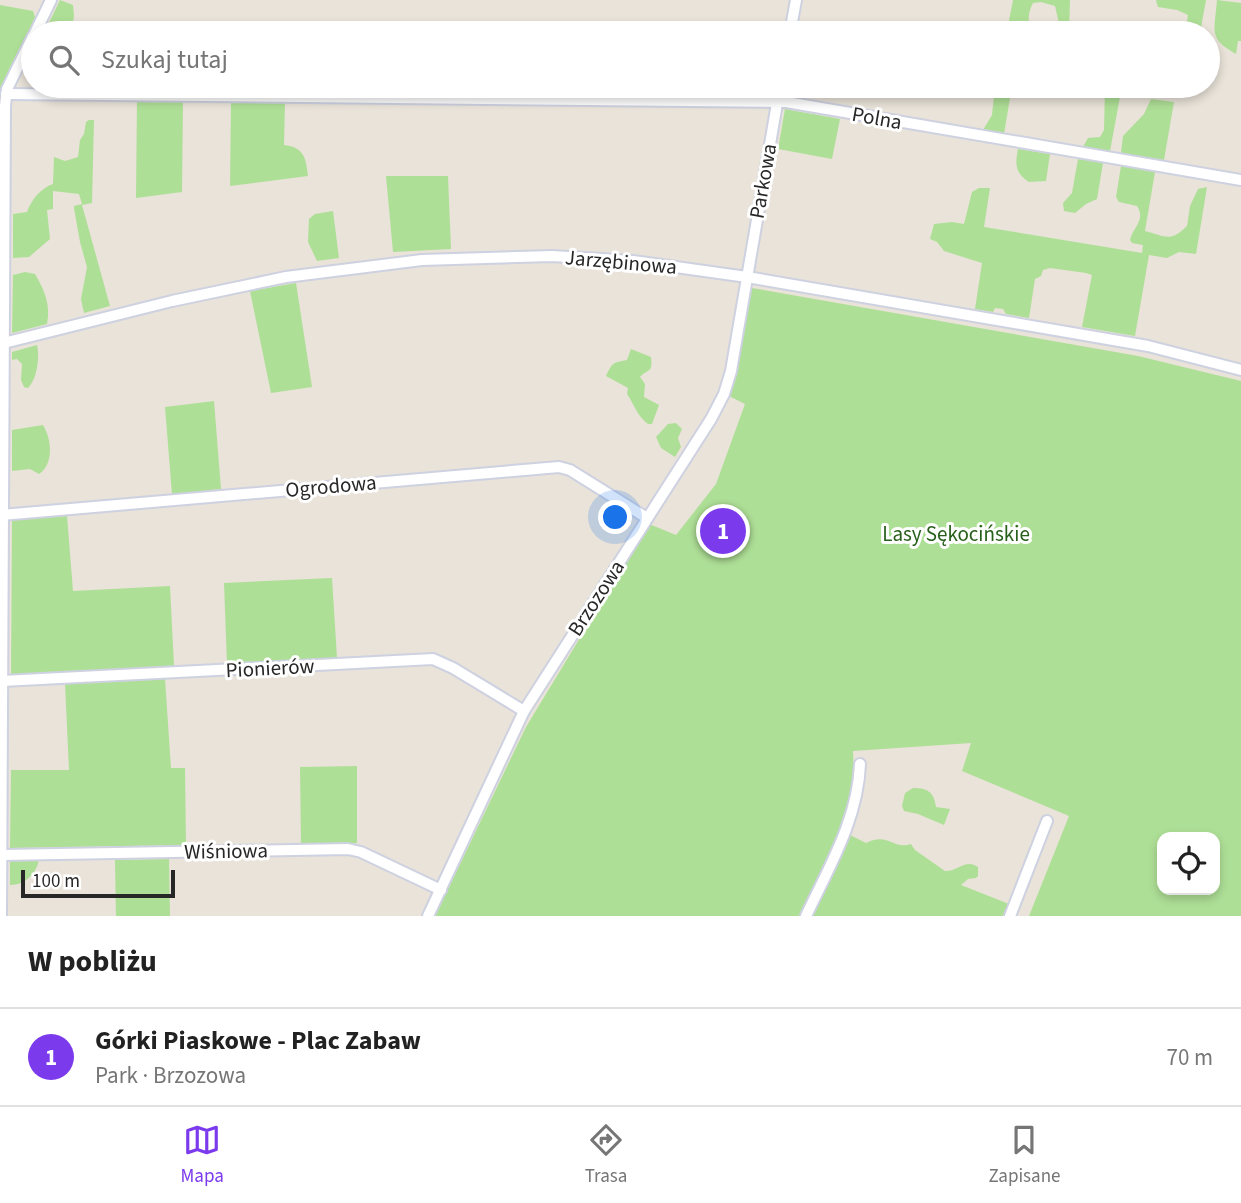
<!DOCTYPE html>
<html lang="pl">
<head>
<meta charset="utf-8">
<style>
  body { margin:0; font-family:"Source Sans 3",sans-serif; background:#f6f6f6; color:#222 }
  .controls { position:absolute; right:21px; bottom:21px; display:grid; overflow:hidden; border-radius:14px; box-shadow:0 4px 10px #0003 }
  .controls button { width:63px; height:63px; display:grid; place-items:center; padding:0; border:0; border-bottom:2px solid #e0e0e0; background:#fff; color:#222; font:35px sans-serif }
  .scale { position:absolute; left:21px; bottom:18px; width:154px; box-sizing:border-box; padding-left:7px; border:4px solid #272727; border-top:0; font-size:19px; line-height:24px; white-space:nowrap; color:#272727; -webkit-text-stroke:5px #fff; paint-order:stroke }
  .you { position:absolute; left:616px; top:518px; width:24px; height:24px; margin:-18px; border:5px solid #fff; border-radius:50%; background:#1a73e8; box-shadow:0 0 0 10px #1a73e833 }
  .badge { display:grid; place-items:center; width:46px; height:46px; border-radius:50%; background:#7c3aed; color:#fff; font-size:23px; font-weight:700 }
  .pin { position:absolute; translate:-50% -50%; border:4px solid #fff; box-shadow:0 2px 7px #0006 }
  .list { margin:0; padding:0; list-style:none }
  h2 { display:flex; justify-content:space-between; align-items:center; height:91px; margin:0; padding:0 28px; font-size:30px }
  h2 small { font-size:23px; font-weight:400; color:#767676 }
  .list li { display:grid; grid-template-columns:46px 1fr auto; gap:21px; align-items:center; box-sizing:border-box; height:98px; padding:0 28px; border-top:2px solid #e0e0e0 }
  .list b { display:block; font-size:26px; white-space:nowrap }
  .list p { margin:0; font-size:23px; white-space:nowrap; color:#767676 }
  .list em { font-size:23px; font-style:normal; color:#767676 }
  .icon { flex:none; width:38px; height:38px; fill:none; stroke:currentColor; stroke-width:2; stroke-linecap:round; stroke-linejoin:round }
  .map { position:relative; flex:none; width:1241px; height:916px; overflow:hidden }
  .search { position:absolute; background:#fff; box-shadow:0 4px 10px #0003; left:21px; right:21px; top:21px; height:77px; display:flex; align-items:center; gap:18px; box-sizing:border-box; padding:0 24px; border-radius:38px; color:#767676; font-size:26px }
  .sheet { height:189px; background:#fff }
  nav { display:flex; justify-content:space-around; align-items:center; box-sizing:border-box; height:98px; border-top:2px solid #e0e0e0; background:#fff; font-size:19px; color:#767676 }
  nav a { display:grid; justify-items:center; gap:4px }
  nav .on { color:#7c3aed }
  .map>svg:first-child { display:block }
</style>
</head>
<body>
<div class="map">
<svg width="1241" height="916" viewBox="0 0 1241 916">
  <rect width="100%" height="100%" fill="#e9e3d9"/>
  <!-- green -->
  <g fill="#aedf96" fill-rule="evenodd">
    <path d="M60 0 73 5 74 16 72 27 61 26 65 33H44Z"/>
    <path d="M1013 0H1070L1069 32H1064L1060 28 1055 6 1041 2 1033 3C1027 14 1028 23 1032 33H1001L1008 26Z"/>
    <path d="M1156 0H1206L1200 33H1185L1188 15 1177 10 1158 7Z"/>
    <path d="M1217 0 1241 3V41H1238L1236 54C1207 38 1215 30 1217 0Z"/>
    <path d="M0 5 33 11 36 20 4 87 0 89Z"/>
    <path d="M995 86H1012L1004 134 983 130 992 115Z"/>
    <path d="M1105 86H1122L1110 151 1083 147 1088 138 1100 137 1104 130Z"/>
    <path d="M137 99 183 101 182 192 136 198Z"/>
    <path d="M1151 99 1174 102 1164 160 1121 153 1123 136 1144 114Z"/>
    <path d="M231 101 285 102 284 145C304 147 306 158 308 176L230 186Z"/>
    <path d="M785 109 840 119 832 159 778 149Z"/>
    <path d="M89 120H94L92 203 82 205 110 306 84 313 81 299 87 267 80 242 74 208V206L82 204 79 194 53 191V209L47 210 50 239 29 257 13 258V214L27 212C31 200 41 188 53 184L54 157 65 161 78 157 80 140 84 134 86 122Z"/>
    <path d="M1018 149 1050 154 1046 181 1029 182C1015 173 1015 164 1018 149Z"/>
    <path d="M1078 159 1103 163 1097 199 1086 204 1075 213 1064 211 1063 203 1072 193Z"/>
    <path d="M1121 166 1155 172 1145 231C1165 236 1170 243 1187 226L1190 206 1198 189 1207 187 1196 254 1179 252 1167 258 1149 255 1135 336 1082 327 1092 275 1086 273 1050 268 1043 270 1041 276 1035 279 1029 318 1006 314 1003 309 995 308 993 312 975 309 982 263 944 251 937 242 930 239 934 224 952 222 964 224 972 192 979 188H990L984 227 1142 253 1143 245 1132 243 1130 240C1133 227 1146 220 1137 206L1119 202 1116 197Z"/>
    <path d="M386 176H448L451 249 393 252Z"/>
    <path d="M333 211 339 258 317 261 308 242 309 219 315 214Z"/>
    <path d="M25 272 35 274C44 289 51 305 47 324L12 333 13 275Z"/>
    <path d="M296 283 312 387 271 393 250 291Z"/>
    <path d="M752 288 1138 356 1241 381V916H1029L1069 816 962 771 971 743 853 751C857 811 824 863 800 916H435L526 727 649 524 676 535 716 484 745 404 729 396 734 381ZM1162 837H1215V890H1162Z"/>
    <path d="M37 345C40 358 37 379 28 388L24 387 21 380 22 364 17 359 12 360V352Z"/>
    <path d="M631 349 651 357C653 374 648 368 640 377L645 384 644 397 659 405 652 424H648C637 416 634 404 627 394L628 388 606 376C613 362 612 363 627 360Z"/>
    <path d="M214 401 221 489 172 494 165 407Z"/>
    <path d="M676 423 682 429 678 438 681 447 675 457 661 448 656 437 668 424Z"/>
    <path d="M43 425C52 440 54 464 39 474L30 469 12 471V430Z"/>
    <path d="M67 516 73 591 170 586 174 666 11 675 12 520Z"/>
    <path d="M332 578 337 658 227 664 224 583Z"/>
    <path d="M165 679 171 768H185L186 845 10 848 11 770H69L65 684Z"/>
    <path d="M357 766V843L301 845 300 767Z"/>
    <path d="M913 788C928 788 934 792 936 807L950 809 944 825 918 814 904 811 902 806 905 793Z"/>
    <path d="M850 835 866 843C889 832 892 850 911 844L915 850 945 871C957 872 966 858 978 867V876L976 878 968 879 961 885 1009 904 1004 916H813Z"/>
    <path d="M169 859 170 916H116L115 860Z"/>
    <path d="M10 860H39C36 874 25 885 10 885Z"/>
  </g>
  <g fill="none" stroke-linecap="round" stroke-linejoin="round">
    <!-- street casing -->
    <g stroke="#ced1e0" stroke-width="14">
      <g id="street">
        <path d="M35 33 51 0"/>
        <path d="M790 33 796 0"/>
        <path d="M6 94 786 102 1241 180"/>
        <path d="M0 344 172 301 286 277 422 260 552 256 633 261 747 277 1148 346 1241 370"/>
        <path d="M1 515 559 467 570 470 647 518"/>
        <path d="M2 681 433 659 453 668 524 711"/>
        <path d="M2 855 348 849 361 852 441 890"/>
        <path d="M1 916 5 106 7 89 33 36"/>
        <path d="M428 916 524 711 711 419 724 394 731 371 780 86"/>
        <path d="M806 916C829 867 858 819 860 764"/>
        <path d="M1010 916 1047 821"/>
      </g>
    </g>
    <!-- street -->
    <use href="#street" stroke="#fff" stroke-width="10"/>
  </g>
  <g text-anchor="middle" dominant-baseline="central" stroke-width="6" stroke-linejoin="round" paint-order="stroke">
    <!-- street labels -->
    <g font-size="21" fill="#272727" stroke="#fff">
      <text transform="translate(877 118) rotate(10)">Polna</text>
      <text transform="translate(763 181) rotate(-80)">Parkowa</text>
      <text transform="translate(621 262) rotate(5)">Jarzębinowa</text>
      <text transform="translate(331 486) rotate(-5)">Ogrodowa</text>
      <text transform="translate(596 598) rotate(-57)">Brzozowa</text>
      <text transform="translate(270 668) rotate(-3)">Pionierów</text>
      <text transform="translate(226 851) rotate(-1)">Wiśniowa</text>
    </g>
    <!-- park labels -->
    <g font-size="21" fill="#28601b" stroke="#fff">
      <text x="956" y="534">Lasy Sękocińskie</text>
    </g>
  </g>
</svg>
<div class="controls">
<button><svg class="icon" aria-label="locate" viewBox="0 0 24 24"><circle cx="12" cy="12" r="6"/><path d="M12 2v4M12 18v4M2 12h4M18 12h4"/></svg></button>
</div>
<div class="scale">100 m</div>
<div class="you"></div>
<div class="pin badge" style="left:723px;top:531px">1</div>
<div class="search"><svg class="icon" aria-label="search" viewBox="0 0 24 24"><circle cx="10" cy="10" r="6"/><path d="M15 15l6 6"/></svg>Szukaj tutaj</div>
</div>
<section class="sheet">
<h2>W pobliżu<small></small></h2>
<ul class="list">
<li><span class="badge">1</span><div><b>Górki Piaskowe - Plac Zabaw</b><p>Park · Brzozowa</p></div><em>70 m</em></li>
</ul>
</section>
<nav>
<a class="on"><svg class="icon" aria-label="map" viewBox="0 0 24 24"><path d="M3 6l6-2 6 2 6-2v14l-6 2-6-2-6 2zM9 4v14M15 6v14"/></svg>Mapa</a>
<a><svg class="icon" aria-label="directions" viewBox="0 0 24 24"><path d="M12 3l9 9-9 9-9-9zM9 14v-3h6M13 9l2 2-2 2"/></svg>Trasa</a>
<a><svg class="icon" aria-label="saved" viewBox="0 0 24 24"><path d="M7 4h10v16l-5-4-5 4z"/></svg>Zapisane</a>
</nav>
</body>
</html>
